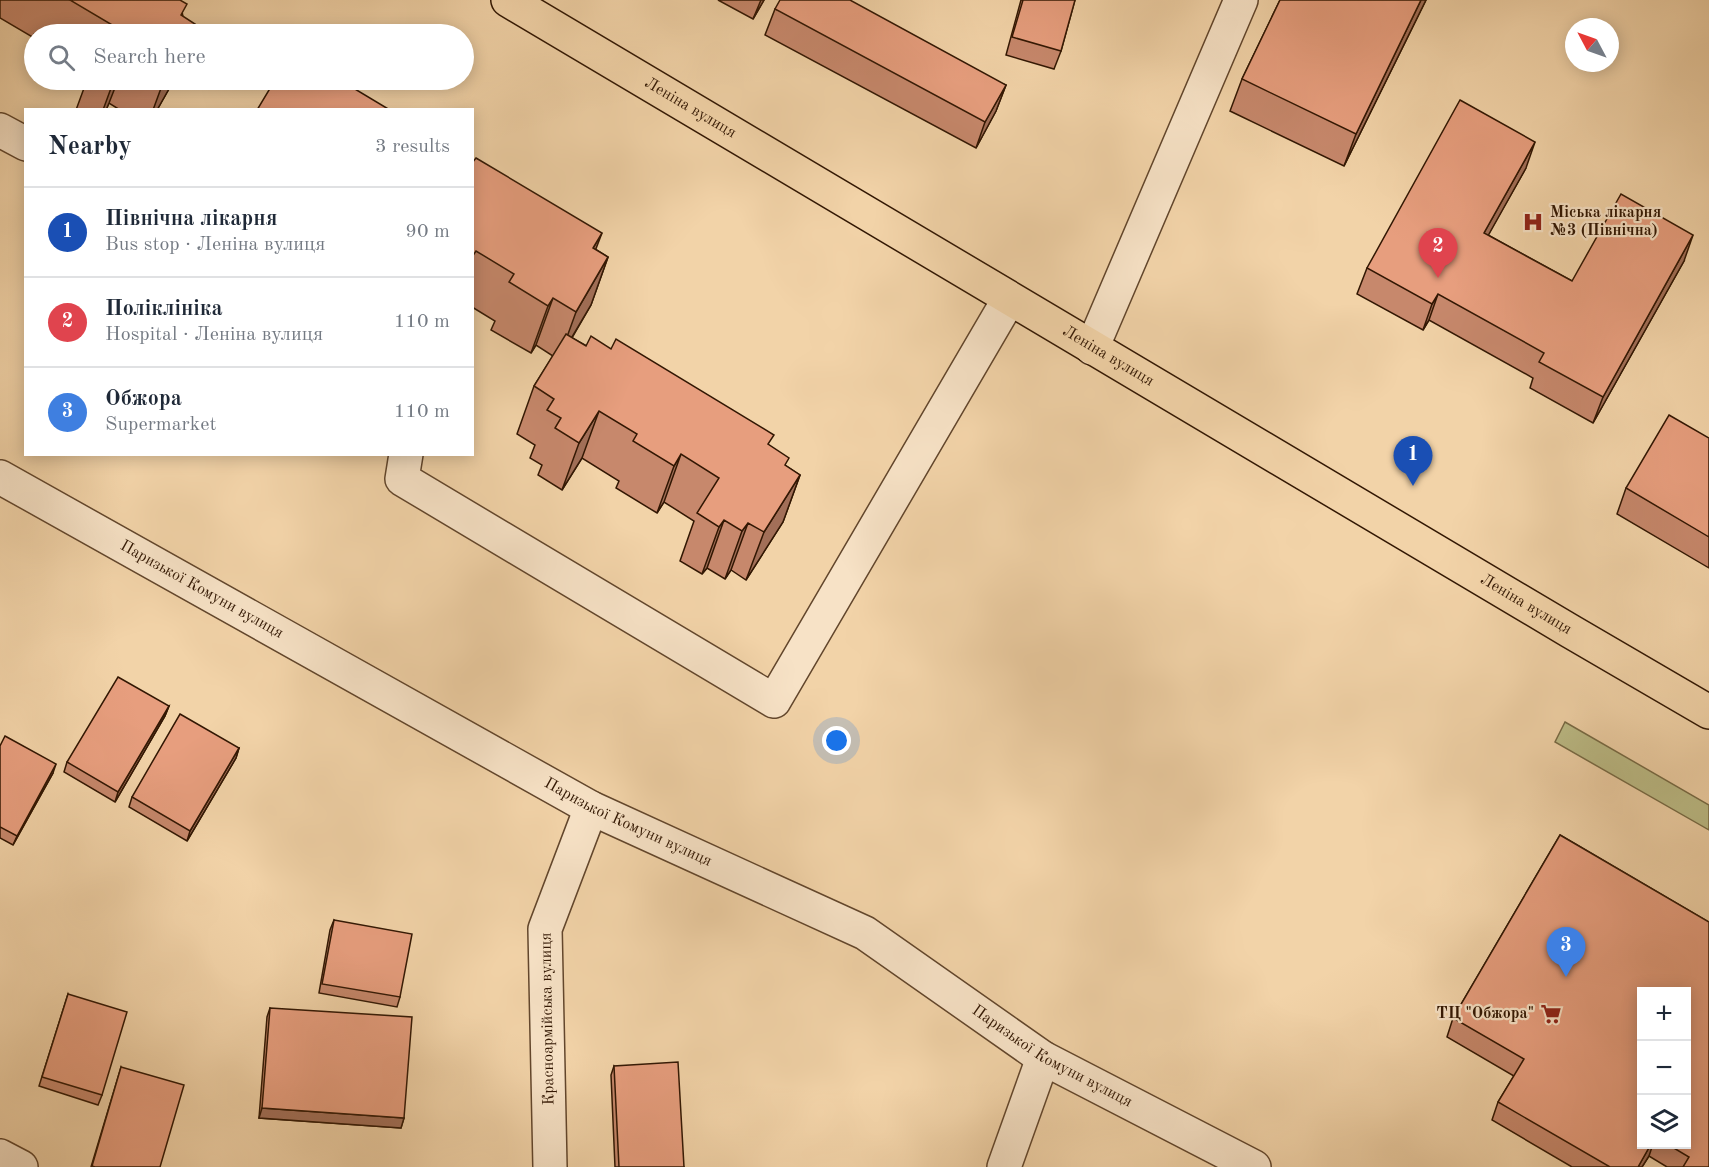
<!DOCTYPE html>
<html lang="en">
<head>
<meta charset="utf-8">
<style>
  body { margin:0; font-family:"Old Standard TT",serif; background:#f6f6f7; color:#1f2937 }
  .controls { position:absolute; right:18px; bottom:18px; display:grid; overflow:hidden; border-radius:0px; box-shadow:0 3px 15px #0003 }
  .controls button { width:54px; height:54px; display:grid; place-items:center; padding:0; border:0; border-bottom:2px solid #e0e1e3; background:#fff; color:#1f2937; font:30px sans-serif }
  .compass { position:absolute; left:1565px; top:18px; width:54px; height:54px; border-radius:50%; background:#fff; box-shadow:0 3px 15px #0003; rotate:311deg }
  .you { position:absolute; left:837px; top:741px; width:21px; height:21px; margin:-15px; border:4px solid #fff; border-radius:50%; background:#1a73e8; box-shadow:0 0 0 9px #1a73e833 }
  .badge { display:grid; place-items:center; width:39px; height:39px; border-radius:50%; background:#8f2418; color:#fff; font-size:20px; font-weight:700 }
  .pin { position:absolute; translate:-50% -50px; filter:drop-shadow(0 2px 3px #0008) }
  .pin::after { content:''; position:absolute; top:32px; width:21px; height:18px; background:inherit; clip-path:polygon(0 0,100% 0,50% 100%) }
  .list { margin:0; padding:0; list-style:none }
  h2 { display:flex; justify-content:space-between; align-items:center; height:78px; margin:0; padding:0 24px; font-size:26px }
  h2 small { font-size:20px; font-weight:400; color:#747a83 }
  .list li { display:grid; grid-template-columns:39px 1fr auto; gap:18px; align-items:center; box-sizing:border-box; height:90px; padding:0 24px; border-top:2px solid #e0e1e3 }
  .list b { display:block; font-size:22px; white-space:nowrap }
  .list p { margin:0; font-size:20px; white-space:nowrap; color:#747a83 }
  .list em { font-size:20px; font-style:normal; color:#747a83 }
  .icon { flex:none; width:33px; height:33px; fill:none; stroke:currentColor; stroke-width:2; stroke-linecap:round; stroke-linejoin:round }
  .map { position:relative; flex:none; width:1709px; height:1167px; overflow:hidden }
  .search { position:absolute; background:#fff; box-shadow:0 3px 15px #0003; left:24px; top:24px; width:450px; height:66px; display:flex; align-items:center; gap:15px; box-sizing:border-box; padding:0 21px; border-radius:33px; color:#747a83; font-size:22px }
  .panel { position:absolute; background:#fff; box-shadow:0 3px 15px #0003; left:24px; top:108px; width:450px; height:348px; border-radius:0px }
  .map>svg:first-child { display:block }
</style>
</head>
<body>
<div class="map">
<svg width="1709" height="1167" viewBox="0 0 1709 1167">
  <rect width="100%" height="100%" fill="#f2d3a8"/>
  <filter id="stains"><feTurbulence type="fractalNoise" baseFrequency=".00333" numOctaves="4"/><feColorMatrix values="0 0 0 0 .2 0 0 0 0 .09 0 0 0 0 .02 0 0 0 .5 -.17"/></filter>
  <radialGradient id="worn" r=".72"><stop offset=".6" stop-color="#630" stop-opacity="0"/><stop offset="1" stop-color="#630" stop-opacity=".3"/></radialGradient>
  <!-- green -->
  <path fill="#bcbc86" stroke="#776a44" stroke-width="1.5" d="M1565 722 1709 805V830L1555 742Z"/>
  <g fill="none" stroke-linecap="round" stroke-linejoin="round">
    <!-- minor casing -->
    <g stroke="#62462c" stroke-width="36">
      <g id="minor">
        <path d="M0 130 26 144"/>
        <path d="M1092 348 1241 0"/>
        <path d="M406 454 402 479 774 701 1009 299"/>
        <path id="s1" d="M0 477 591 808 865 933 1043 1058 1254 1167"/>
        <path d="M0 1156 21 1167"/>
        <path d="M550 1167 545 929 591 808"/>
        <path d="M1004 1167 1043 1058"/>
      </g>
    </g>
    <!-- major casing -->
    <g stroke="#321703" stroke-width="36">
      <g id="major">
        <path id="s2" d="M508 0 1570 631 1709 712"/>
      </g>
    </g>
    <!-- minor -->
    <use href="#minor" stroke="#f7e2c6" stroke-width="33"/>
    <!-- major -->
    <use href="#major" stroke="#f2d3a8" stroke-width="33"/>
  </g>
  <!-- wall -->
  <g fill="#c7886c" stroke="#321703" stroke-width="1.5" fill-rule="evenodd">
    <path d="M0 0H180L183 17 192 34H34V38L0 18Z"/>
    <path d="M718 0H764L753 19Z"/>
    <path d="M1021 0H1075L1061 51 1054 69 1006 55Z"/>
    <path d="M1280 0H1426L1344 166 1230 111 1242 79Z"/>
    <path d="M775 9 1006 85 996 111 976 148 765 35Z"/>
    <path d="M87 80H174L157 110H120L109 103 106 110H76Z"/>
    <path d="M472 163 595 249 608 257 591 305 572 338 770 446 786 466 800 475 783 522 746 580 731 570 725 579 707 568 702 574 680 561 694 521 664 502 657 513 616 488 619 481 582 458 562 490 538 475 542 465 530 458 535 445 517 434 534 386 553 356 536 345 531 353 491 330 495 321 472 307Z"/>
    <path d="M1526 168 1488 235 1572 281 1684 261 1593 423 1530 388 1533 378 1429 320 1423 330 1357 294 1367 268Z"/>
    <path d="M1709 438V568L1617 514 1626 488Z"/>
    <path d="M169 706 165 716 115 802 64 772 67 762Z"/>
    <path d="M0 746 53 773 13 845 0 838Z"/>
    <path d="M239 748 236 758 187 841 129 807 132 797Z"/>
    <path d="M1560 835 1709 922V1167H1667L1649 1156 1642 1167H1572L1492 1120 1498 1102 1514 1076 1447 1037 1453 1018ZM1641 992H1686V1144H1641Z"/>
    <path d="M334 920 400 997 397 1007 319 993 330 930Z"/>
    <path d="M68 994 102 1095 98 1105 39 1086Z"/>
    <path d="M270 1008 404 1118 401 1128 259 1118 267 1017Z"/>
    <path d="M614 1066 684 1167H615L611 1075Z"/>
    <path d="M121 1067 160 1167H91Z"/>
  </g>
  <!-- shaded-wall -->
  <g fill="#a26f58" stroke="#321703" stroke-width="1.5">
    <path d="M761 0H764L753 19Z"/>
    <path d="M1421 0H1426L1344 166 1356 134Z"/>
    <path d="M114 80H118L109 103 106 110H103Z"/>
    <path d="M164 80H174L157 110H153Z"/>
    <path d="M1006 85 996 111 976 148 985 122Z"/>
    <path d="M1535 142 1526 168 1475 259 1484 233Z"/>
    <path d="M602 233 584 280 593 248Z"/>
    <path d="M1693 235 1684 261 1593 423 1603 397Z"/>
    <path d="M608 257 591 305 559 359 576 312Z"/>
    <path d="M1438 294 1429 320 1423 330 1432 304Z"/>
    <path d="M553 298 536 345 531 353 548 306Z"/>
    <path d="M599 411 582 458 562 490 579 443Z"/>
    <path d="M681 454 664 502 657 513 674 466Z"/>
    <path d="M800 475 783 522 746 580 764 532Z"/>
    <path d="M724 520 707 568 702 574 719 527Z"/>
    <path d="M748 523 731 570 725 579 742 531Z"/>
    <path d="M169 706 165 716 115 802 118 792Z"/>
    <path d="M239 748 236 758 187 841 190 831Z"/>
    <path d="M56 764 53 773 13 845 17 836Z"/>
    <path d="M262 1108 404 1118 401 1128 259 1118Z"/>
    <path d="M1651 1144H1653L1649 1156 1642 1167H1638Z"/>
  </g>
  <!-- building -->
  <g fill="#e79e7e" stroke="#321703" stroke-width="1.5">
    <path d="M70 0H180L187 4 181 15 195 24 189 34H109L114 26Z"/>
    <path d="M780 0H850L1006 85 985 122 775 9Z"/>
    <path d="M1023 0H1075L1061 51 1012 37Z"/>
    <path d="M1280 0H1421L1356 134 1242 79Z"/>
    <path d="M275 80H340L390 110H257Z"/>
    <path d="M1460 100 1535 142 1484 233 1572 281 1621 194 1693 235 1603 397 1539 362 1544 353 1438 294 1432 304 1367 268Z"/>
    <path d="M476 158 602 233 593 248 608 257 576 312 553 298 548 306 509 282 514 274 476 251 472 257V163Z"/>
    <path d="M566 334 586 346 591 336 611 349 616 339 774 435 768 444 789 458 785 465 800 475 764 532 748 523 742 531 724 520 719 527 697 513 719 478 681 454 674 466 633 441 637 434 599 411 579 443 555 428 561 418 547 410 554 399 534 386Z"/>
    <path d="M1669 415 1709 438V537L1626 488Z"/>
    <path d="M118 677 169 706 118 792 67 762Z"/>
    <path d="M180 714 239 748 190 831 132 797Z"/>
    <path d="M5 736 56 764 17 836 0 827V746Z"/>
    <path d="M1560 835 1709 922V1167H1683L1689 1157 1667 1144H1686V992H1641V1144H1651L1638 1167H1610L1498 1102 1524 1059 1453 1018Z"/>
    <path d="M334 920 412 934 400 997 322 984Z"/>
    <path d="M68 994 127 1012 102 1095 42 1077Z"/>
    <path d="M270 1008 412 1017 404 1118 262 1108Z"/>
    <path d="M678 1062 684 1167H619L614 1066Z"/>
    <path d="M121 1067 184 1085 160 1167H95L92 1166Z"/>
  </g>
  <!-- icons -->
  <defs>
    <g id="hospital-bare" transform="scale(1.62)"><path d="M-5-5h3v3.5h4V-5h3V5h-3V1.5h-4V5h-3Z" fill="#8f2418" stroke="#f7e2c6" stroke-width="2.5" paint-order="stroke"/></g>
    <g id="supermarket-bare" transform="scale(1.62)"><path d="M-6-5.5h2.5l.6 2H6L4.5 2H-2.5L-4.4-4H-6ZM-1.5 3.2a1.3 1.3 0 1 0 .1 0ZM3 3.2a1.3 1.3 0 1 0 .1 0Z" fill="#8f2418" stroke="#f7e2c6" stroke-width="2.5" paint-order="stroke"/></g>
  </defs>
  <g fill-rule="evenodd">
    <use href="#hospital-bare" x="1533" y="222"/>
    <use href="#supermarket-bare" x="1551" y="1014"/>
  </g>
  <g text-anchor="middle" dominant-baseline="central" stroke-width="4.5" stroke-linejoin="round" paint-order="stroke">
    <!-- street labels -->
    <g font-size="16" fill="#321703" stroke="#f7e2c6">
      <text stroke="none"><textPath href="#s2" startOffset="212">Леніна вулиця</textPath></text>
      <text stroke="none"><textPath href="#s2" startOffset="698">Леніна вулиця</textPath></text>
      <text stroke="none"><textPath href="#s1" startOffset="231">Паризької Комуни вулиця</textPath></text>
      <text stroke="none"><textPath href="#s2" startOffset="1184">Леніна вулиця</textPath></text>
      <text stroke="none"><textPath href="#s1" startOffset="717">Паризької Комуни вулиця</textPath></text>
      <text transform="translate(548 1019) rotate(-91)">Красноармійська вулиця</text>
      <text stroke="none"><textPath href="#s1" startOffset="1203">Паризької Комуни вулиця</textPath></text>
    </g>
    <!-- poi labels -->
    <g font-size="16" font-weight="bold" fill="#321703" stroke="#f7e2c6" text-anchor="start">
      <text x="1550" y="213">Міська лікарня<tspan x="1550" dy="18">№3 (Північна)</tspan></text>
      <text x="1534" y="1014" text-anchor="end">ТЦ "Обжора"</text>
    </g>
  </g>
  <rect width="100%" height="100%" filter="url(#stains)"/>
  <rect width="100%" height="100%" fill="url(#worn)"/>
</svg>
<div class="controls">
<button>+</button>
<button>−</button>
<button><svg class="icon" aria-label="layers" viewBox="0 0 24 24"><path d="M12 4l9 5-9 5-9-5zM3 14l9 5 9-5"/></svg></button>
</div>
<svg class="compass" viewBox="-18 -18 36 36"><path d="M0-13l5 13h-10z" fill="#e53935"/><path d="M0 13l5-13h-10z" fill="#747a83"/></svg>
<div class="you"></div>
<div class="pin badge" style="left:1413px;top:486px;background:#1a4fb4">1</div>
<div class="pin badge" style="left:1438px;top:278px;background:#e0444e">2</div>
<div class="pin badge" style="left:1566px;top:977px;background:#3f7fe0">3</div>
<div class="search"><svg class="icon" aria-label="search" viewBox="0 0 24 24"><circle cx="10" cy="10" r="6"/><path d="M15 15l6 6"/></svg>Search here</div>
<section class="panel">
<h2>Nearby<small>3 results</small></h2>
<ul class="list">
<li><span class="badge" style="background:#1a4fb4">1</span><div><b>Північна лікарня</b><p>Bus stop · Леніна вулиця</p></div><em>90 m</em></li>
<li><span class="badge" style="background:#e0444e">2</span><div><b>Поліклініка</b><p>Hospital · Леніна вулиця</p></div><em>110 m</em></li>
<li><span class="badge" style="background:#3f7fe0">3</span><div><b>Обжора</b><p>Supermarket</p></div><em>110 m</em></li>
</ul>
</section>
</div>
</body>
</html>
